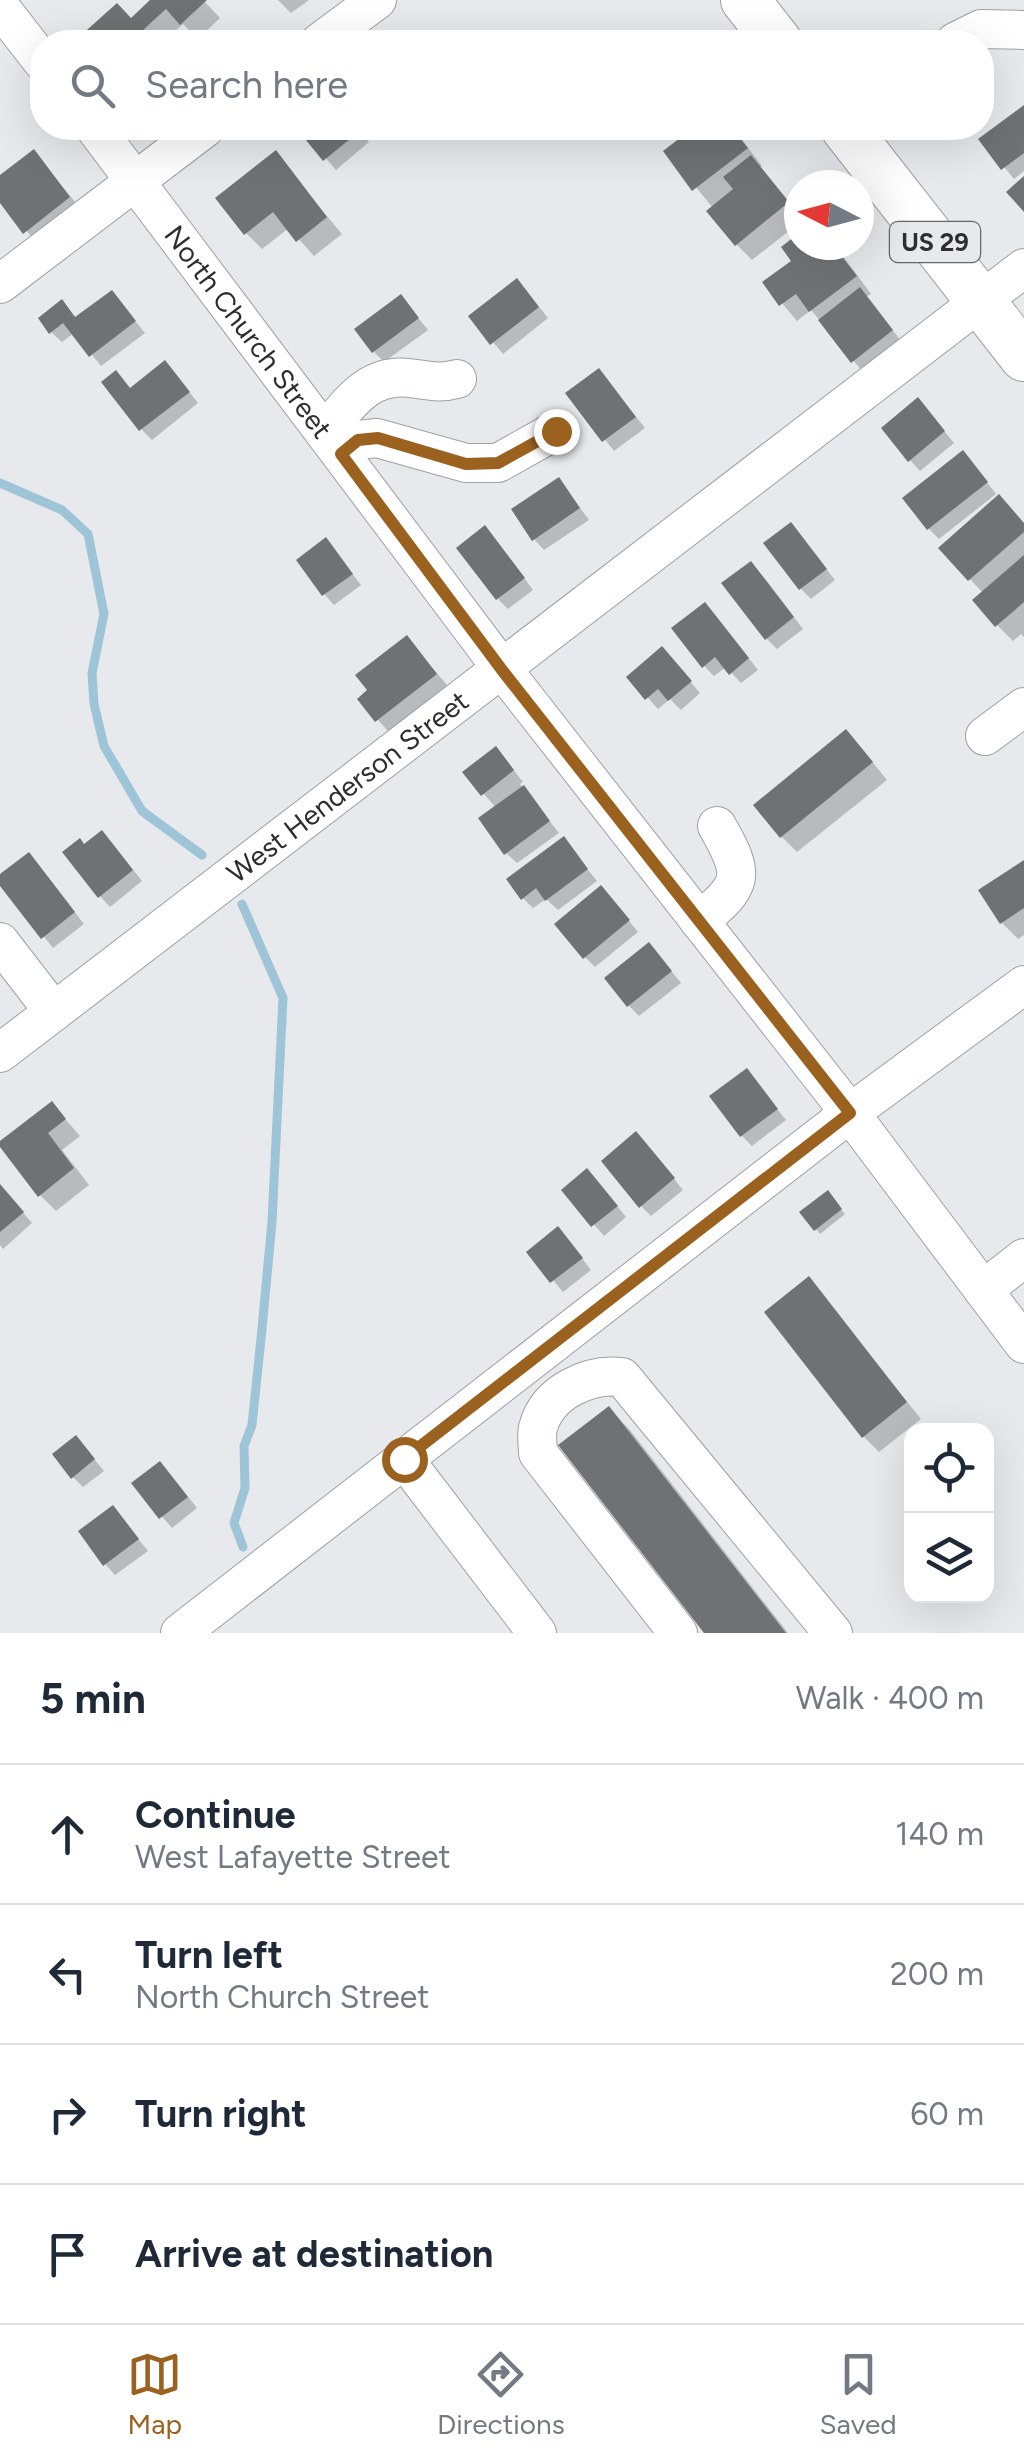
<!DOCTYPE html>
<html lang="en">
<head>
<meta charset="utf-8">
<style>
  body { margin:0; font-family:Figtree,sans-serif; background:#f2f2f3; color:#1f2937 }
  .controls { position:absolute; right:30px; bottom:30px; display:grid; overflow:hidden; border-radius:20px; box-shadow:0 10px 40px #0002 }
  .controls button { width:90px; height:90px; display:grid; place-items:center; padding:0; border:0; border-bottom:2px solid #e0e1e3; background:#fff; color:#1f2937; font:50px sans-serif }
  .compass { position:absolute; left:784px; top:170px; width:90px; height:90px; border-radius:50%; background:#fff; box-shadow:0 10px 40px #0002; rotate:276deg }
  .stop { position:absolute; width:30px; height:30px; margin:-22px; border:8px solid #9b611f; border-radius:50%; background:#fff }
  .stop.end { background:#9b611f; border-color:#fff; box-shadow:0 2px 10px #0008 }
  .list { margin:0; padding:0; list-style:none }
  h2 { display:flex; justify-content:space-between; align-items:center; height:130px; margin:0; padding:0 40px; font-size:42px }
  h2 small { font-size:32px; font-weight:400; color:#747a83 }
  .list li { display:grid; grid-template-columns:65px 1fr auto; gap:30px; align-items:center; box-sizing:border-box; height:140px; padding:0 40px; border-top:2px solid #e0e1e3 }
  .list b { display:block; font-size:38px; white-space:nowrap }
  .list p { margin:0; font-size:32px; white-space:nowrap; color:#747a83 }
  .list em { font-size:32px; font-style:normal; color:#747a83 }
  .icon { flex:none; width:55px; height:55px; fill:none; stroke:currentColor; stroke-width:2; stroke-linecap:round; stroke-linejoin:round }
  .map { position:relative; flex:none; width:1024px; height:1633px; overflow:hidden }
  .search { position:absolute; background:#fff; box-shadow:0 10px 40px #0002; left:30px; right:30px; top:30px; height:110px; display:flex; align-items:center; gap:25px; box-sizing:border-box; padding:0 35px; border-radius:40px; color:#747a83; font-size:38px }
  .sheet { height:690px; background:#fff }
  nav { display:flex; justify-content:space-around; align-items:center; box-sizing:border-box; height:140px; border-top:2px solid #e0e1e3; background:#fff; font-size:28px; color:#747a83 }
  nav a { display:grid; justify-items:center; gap:5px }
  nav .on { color:#9b611f }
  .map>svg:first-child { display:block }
</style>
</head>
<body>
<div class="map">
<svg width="1024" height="1633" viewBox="0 0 1024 1633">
  <rect width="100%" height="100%" fill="#e7e9ed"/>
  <!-- shadow -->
  <g fill="#0003">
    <path d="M154 0H203L220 18 198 39 183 24 163 42H85L81 39 131 21Z"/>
    <path d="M278 0H309L291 13Z"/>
    <path d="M1024 108V171L1014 179 982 140Z"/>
    <path d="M313 128H357L369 142 336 170 305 134Z"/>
    <path d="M698 128H733L762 166 760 167 799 214V223L752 260 736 244 713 208 666 151Z"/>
    <path d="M34 152 85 214 41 248 0 199V178Z"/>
    <path d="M275 154 342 234 314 256 289 228 262 249 246 233Z"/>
    <path d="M799 236V245H835L871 294 866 297 902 342 863 372 811 310 797 321 765 283 795 261Z"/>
    <path d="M527 292 548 318 503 354 472 317Z"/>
    <path d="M112 293 145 333 101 366 74 333 62 342 51 332 62 303 77 319Z"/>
    <path d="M401 297 428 330 384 362 374 352Z"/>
    <path d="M599 371 645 428 614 451 569 394Z"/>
    <path d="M175 374 198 403 152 440 141 429 131 390Z"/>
    <path d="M928 411 954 443 920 471 910 460Z"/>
    <path d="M973 464 996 494 939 539 928 528Z"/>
    <path d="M559 480 589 520 544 550 534 539Z"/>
    <path d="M1024 524V637L1021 634 1013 641 997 625 984 594 970 579Z"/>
    <path d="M791 525 835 580 811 599 801 589Z"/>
    <path d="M495 539 533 590 508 609 498 599Z"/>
    <path d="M326 541 361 585 334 605 324 594Z"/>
    <path d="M761 574 803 629 777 649 766 638Z"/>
    <path d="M715 615 758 670 741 683 726 667 714 676 704 666Z"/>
    <path d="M407 638 452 691 393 737 360 699 370 691Z"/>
    <path d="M672 660 700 693 681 710 670 699 658 709 629 677Z"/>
    <path d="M862 749 887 780 797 852 781 836Z"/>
    <path d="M506 760 523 782 520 784 559 833 517 863 506 853 496 808 466 773Z"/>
    <path d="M564 840 597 881 558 910 546 899 533 908 523 898Z"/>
    <path d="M112 843 142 881 110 907 100 896 85 846Z"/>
    <path d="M1024 863V935L1018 939 1002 923Z"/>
    <path d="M39 866 84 924 53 948 0 882V877Z"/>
    <path d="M611 899 638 932 595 967 585 957Z"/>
    <path d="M659 956 681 983 639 1016 629 1006Z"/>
    <path d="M747 1071 786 1120 752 1146 742 1136Z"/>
    <path d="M52 1104 80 1136 62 1150 89 1185 56 1211 40 1195Z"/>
    <path d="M647 1145 683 1190 651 1216 641 1206Z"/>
    <path d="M598 1182 626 1217 604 1236 564 1190Z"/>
    <path d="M0 1186 32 1223 3 1249 0 1245Z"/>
    <path d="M832 1198 845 1214 820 1234 816 1229Z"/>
    <path d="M568 1240 591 1270 563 1292 529 1252Z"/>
    <path d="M809 1280 921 1419 879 1452 863 1436Z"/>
    <path d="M609 1409 630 1430 788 1633H707Z"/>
    <path d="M86 1449 104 1471 83 1487 73 1477Z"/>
    <path d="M170 1474 197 1508 172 1528 134 1484Z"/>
    <path d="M113 1508 148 1551 115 1575 105 1564Z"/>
  </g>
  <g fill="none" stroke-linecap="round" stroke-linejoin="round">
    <!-- stream -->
    <g stroke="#9dc4d7" stroke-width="9">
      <path d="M0 483 62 510 88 534 104 614 92 673 94 704 104 746 142 811 202 855"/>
      <path d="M242 904 283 998 272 1222 262 1329 252 1425 244 1446 245 1488 234 1523 243 1547"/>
    </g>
  </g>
  <!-- building -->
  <g fill="#6f7174">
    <path d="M150 0H207L180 25 166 9 144 29 156 42H82L78 38 117 3 131 18Z"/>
    <path d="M1024 105V153L1001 170 978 139Z"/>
    <path d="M309 128H358L361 130 323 161 301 134Z"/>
    <path d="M693 128H732L748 148 692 191 663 151Z"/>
    <path d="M34 149 70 197 23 234 0 203V175Z"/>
    <path d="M276 150 327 217 296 242 273 212 244 235 215 198Z"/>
    <path d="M751 155 789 202 735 246 706 211 733 189 723 177Z"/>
    <path d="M1024 176V212L1006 192Z"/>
    <path d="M799 233V245H833L857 276 809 312 796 294 779 306 762 282 791 261 781 247Z"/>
    <path d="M517 278 539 307 490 345 468 316Z"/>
    <path d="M860 287 893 330 851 363 818 320Z"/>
    <path d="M112 290 136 321 89 357 63 323 49 334 38 318 62 299 75 317Z"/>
    <path d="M401 294 419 318 372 353 354 329Z"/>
    <path d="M165 360 190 392 139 431 101 382 116 370 130 388Z"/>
    <path d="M599 368 636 417 602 442 565 393Z"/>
    <path d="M918 397 945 431 908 462 881 428Z"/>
    <path d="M963 450 988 482 927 530 902 498Z"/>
    <path d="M559 477 580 508 532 541 511 509Z"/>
    <path d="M999 494 1024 523V532L968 581 938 548Z"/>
    <path d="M791 522 827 569 799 590 763 543Z"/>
    <path d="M485 525 525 578 496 600 456 548Z"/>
    <path d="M326 537 353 574 322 596 296 560Z"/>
    <path d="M1024 555V602L995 627 972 600Z"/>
    <path d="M751 561 794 617 765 640 721 583Z"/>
    <path d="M705 602 749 658 729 675 715 657 702 668 671 628Z"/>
    <path d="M407 635 437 674 375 722 357 699 367 690 355 675Z"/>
    <path d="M662 646 692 681 668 701 658 689 645 700 626 677Z"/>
    <path d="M846 729 873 762 780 838 753 805Z"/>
    <path d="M496 746 514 770 481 796 462 772Z"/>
    <path d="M524 785 550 821 504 855 478 818Z"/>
    <path d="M102 830 133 870 98 898 62 852 80 838 84 844Z"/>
    <path d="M564 836 588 869 545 901 536 888 521 900 506 879Z"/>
    <path d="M29 852 75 912 41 939 0 886V874Z"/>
    <path d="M1024 860V908L1000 924 978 890Z"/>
    <path d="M601 885 630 920 583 959 554 924Z"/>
    <path d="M649 942 672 971 627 1007 604 978Z"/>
    <path d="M747 1068 778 1109 740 1137 709 1096Z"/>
    <path d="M52 1101 66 1119 48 1133 74 1168 38 1197 0 1147V1141Z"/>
    <path d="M636 1131 675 1178 639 1208 601 1161Z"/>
    <path d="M587 1168 618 1206 591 1227 561 1190Z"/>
    <path d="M0 1184 24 1212 0 1232Z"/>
    <path d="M828 1190 842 1209 814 1231 799 1212Z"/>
    <path d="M558 1226 583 1258 550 1283 526 1252Z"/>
    <path d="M809 1276 907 1402 862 1438 764 1312Z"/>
    <path d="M609 1406 786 1633H704L558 1445Z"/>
    <path d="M76 1435 95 1459 71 1479 52 1454Z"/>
    <path d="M160 1461 188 1497 159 1519 131 1483Z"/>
    <path d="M113 1505 139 1539 103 1566 78 1531Z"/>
  </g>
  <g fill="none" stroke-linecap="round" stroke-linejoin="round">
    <!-- minor casing -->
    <g stroke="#9ea0a4" stroke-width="40">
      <g id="minor">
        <path d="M0 7 42 61"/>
        <path d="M320 42 377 0"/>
        <path d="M955 42 981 29 1024 30"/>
        <path id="s1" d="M95 128 503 670 850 1113 1024 1344"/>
        <path d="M0 284 205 128"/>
        <path d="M325 432C349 404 368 373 409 378 427 380 439 384 457 379"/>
        <path d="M341 454 358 440 377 438 466 463H498L555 431"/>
        <path d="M985 736 1024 707"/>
        <path d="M699 921C744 885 746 876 717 826"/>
        <path d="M0 942 54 1012"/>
        <path id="s2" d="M0 1053 1024 268"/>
        <path d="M983 1290 1024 1258"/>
        <path d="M404 1459 537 1633"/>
        <path d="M180 1633 850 1113 1024 985"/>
        <path d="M678 1633 538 1453C538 1446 536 1435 538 1428 547 1392 589 1373 622 1377L833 1633"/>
      </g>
    </g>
    <!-- major casing -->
    <g stroke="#9ea0a4" stroke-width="50">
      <g id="major">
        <path d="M745 0 778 42"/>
        <path d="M845 128 1024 357"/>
      </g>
    </g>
    <!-- minor -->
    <use href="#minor" stroke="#fff" stroke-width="38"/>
    <!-- major -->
    <use href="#major" stroke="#fff" stroke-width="48"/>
  </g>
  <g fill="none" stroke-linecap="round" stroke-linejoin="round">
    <!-- route -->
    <path stroke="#9b611f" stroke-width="12" d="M404 1459 850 1113 502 670 341 454 358 440 378 438 466 464 498 463 556 431"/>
  </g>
  <g text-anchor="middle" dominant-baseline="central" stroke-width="10" stroke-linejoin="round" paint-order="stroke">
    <!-- shield labels -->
    <rect fill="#e7e9ed" stroke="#666669" stroke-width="2.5" x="890" y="222" width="90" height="40" rx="8"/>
    <g font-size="25" font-weight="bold" fill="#2e2e30">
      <text x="935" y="242">US 29</text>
    </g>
    <!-- street labels -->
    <g font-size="28" fill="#2e2e30" stroke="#e7e9ed">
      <text stroke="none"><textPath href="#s1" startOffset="255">North Church Street</textPath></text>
      <text stroke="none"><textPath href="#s2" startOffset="438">West Henderson Street</textPath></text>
    </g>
  </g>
</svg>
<div class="controls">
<button><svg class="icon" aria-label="locate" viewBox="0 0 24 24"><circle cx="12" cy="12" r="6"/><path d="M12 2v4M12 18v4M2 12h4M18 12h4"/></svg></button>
<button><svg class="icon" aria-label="layers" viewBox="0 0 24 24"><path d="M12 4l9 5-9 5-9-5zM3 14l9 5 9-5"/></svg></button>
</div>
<svg class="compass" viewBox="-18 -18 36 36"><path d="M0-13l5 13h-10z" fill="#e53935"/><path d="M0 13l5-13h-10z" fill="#747a83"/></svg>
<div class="stop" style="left:404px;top:1459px"></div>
<div class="stop end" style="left:556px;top:431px"></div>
<div class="search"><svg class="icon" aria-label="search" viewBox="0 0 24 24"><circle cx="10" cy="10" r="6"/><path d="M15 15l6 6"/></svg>Search here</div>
</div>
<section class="sheet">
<h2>5 min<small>Walk · 400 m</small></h2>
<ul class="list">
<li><svg class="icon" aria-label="ahead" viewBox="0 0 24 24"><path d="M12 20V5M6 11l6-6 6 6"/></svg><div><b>Continue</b><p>West Lafayette Street</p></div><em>140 m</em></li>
<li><svg class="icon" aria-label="left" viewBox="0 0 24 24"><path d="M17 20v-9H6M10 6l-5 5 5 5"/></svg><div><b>Turn left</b><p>North Church Street</p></div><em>200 m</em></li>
<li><svg class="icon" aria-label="right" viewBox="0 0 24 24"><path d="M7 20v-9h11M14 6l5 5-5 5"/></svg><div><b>Turn right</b></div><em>60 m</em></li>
<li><svg class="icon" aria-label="arrive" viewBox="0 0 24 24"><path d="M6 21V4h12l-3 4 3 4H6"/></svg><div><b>Arrive at destination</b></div></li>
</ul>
</section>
<nav>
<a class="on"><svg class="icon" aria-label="map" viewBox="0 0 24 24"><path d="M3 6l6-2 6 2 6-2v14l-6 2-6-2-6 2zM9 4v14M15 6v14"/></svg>Map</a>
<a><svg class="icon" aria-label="directions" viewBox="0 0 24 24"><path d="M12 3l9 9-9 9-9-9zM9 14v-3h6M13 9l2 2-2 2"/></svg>Directions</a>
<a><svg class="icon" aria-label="saved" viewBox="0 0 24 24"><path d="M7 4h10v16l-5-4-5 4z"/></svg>Saved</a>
</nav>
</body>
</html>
